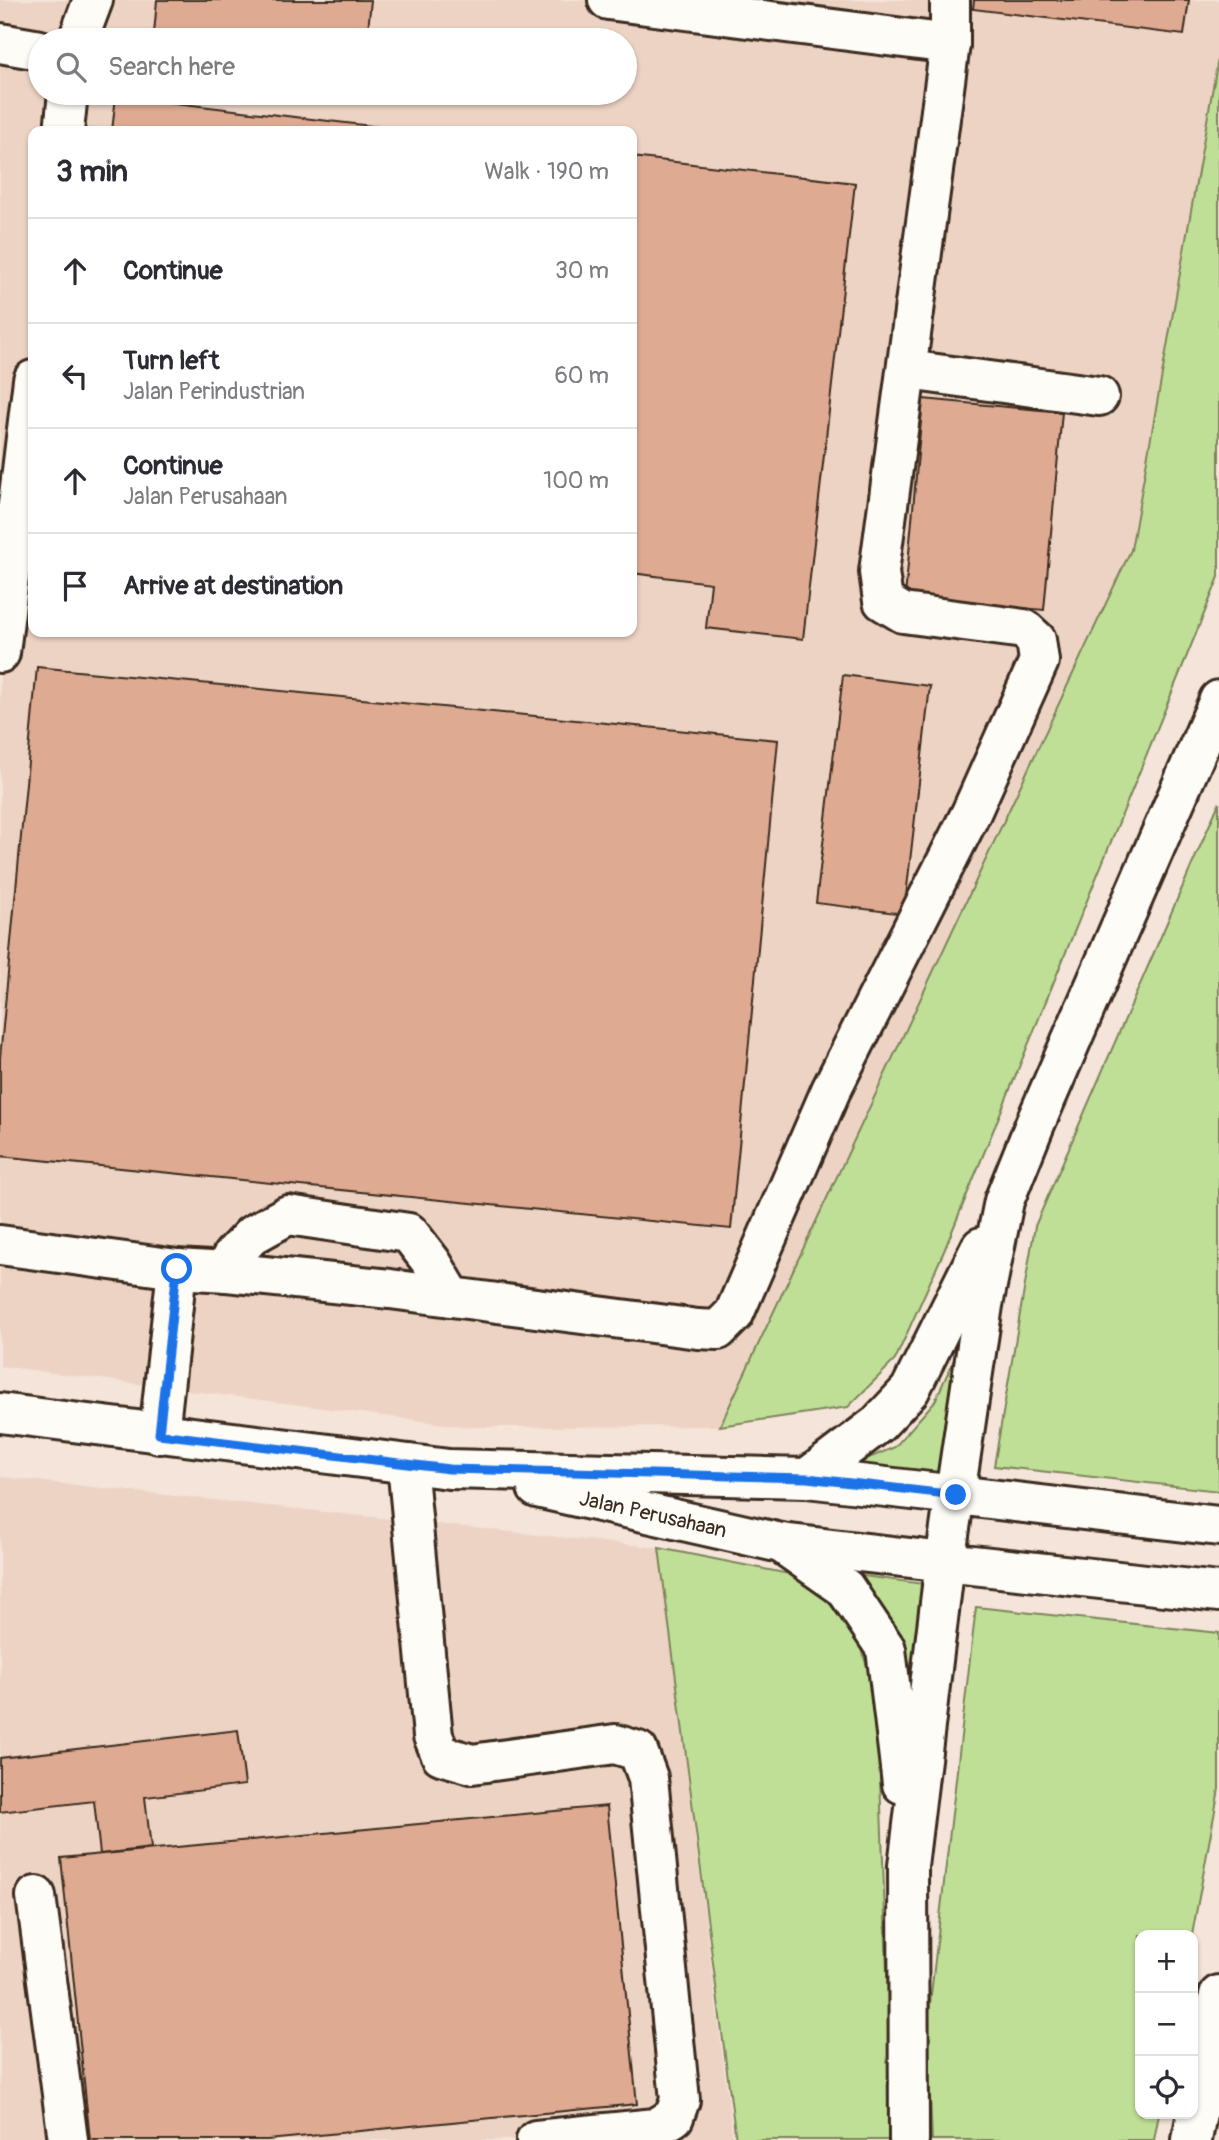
<!DOCTYPE html>
<html lang="en">
<head>
<meta charset="utf-8">
<style>
  body { margin:0; font-family:Pangolin,sans-serif; background:#f2f2f3; color:#2b2b33 }
  .controls { position:absolute; right:21px; bottom:21px; display:grid; overflow:hidden; border-radius:14px; box-shadow:0 2px 5px #0004 }
  .controls button { width:63px; height:63px; display:grid; place-items:center; padding:0; border:0; border-bottom:2px solid #e1e1e2; background:#fff; color:#2b2b33; font:35px sans-serif }
  .stop { position:absolute; width:21px; height:21px; margin:-16px; border:5px solid #1a73e8; border-radius:50%; background:#fff }
  .stop.end { background:#1a73e8; border-color:#fff; box-shadow:0 2px 7px #0008 }
  .list { margin:0; padding:0; list-style:none }
  h2 { display:flex; justify-content:space-between; align-items:center; height:91px; margin:0; padding:0 28px; font-size:30px }
  h2 small { font-size:23px; font-weight:400; color:#7c7c81 }
  .list li { display:grid; grid-template-columns:46px 1fr auto; gap:21px; align-items:center; box-sizing:border-box; height:105px; padding:0 28px; border-top:2px solid #e1e1e2 }
  .list b { display:block; font-size:26px; white-space:nowrap }
  .list p { margin:0; font-size:23px; white-space:nowrap; color:#7c7c81 }
  .list em { font-size:23px; font-style:normal; color:#7c7c81 }
  .icon { flex:none; width:38px; height:38px; fill:none; stroke:currentColor; stroke-width:2; stroke-linecap:round; stroke-linejoin:round }
  .map { position:relative; flex:none; width:1219px; height:2140px; overflow:hidden }
  .search { position:absolute; background:#fff; box-shadow:0 2px 5px #0004; left:28px; top:28px; width:609px; height:77px; display:flex; align-items:center; gap:18px; box-sizing:border-box; padding:0 24px; border-radius:38px; color:#7c7c81; font-size:26px }
  .panel { position:absolute; background:#fff; box-shadow:0 2px 5px #0004; left:28px; top:126px; width:609px; height:511px; border-radius:14px }
  .map>svg:first-child { display:block }
</style>
</head>
<body>
<div class="map">
<svg width="1219" height="2140" viewBox="0 0 1219 2140">
  <rect width="100%" height="100%" fill="#f4e4d9"/>
  <filter id="ink" filterUnits="userSpaceOnUse"><feTurbulence type="fractalNoise" baseFrequency=".0143" numOctaves="2"/><feDisplacementMap in="SourceGraphic" scale="14" xChannelSelector="R" yChannelSelector="G"/><feConvolveMatrix kernelMatrix="1 2 1 2 8 2 1 2 1" color-interpolation-filters="sRGB"/></filter>
  <g filter="url(#ink)">
    <!-- built -->
    <g fill="#edd3c4" fill-rule="evenodd">
      <path d="M0 0H1219V53L1131 550 720 1426 469 1427 0 1366ZM40 40H625V93H40ZM33 131H632V632H33Z"/>
      <path d="M0 1477 659 1548 733 2140H0Z"/>
    </g>
    <!-- green -->
    <g fill="#bfdf97" stroke="#7d845a" stroke-width="2">
      <path d="M1219 53V577L944 1251 895 1360 848 1407 720 1426 1131 550Z"/>
      <path d="M1219 803V1491L994 1466 1035 1226Z"/>
      <path d="M973 1318 943 1476 848 1467 895 1447 935 1401Z"/>
      <path d="M659 1548 809 1578 857 1638 877 1694 893 2140H736Z"/>
      <path d="M848 1574 924 1584 905 1723Z"/>
      <path d="M976 1607 1219 1633V1789L1192 1935H1140V2114H1159L1154 2140H932L927 2029Z"/>
    </g>
    <!-- building -->
    <g fill="#deab92" stroke="#3b2a1e" stroke-width="2">
      <path d="M157 0H371L367 40H211L154 34Z"/>
      <path d="M974 0H1189L1184 35 973 9Z"/>
      <path d="M116 96 414 131H112Z"/>
      <path d="M632 157 855 183 803 639 706 628 711 583 632 573Z"/>
      <path d="M923 399 1062 412 1044 610 905 597Z"/>
      <path d="M37 667 778 740 731 1229 0 1156V1058Z"/>
      <path d="M843 675 930 686 904 914 816 903Z"/>
      <path d="M238 1730 245 1785 145 1797 151 1848 100 1854 94 1801 0 1812V1758Z"/>
      <path d="M607 1806 637 2104 268 2140H90L61 1858Z"/>
    </g>
    <g fill="none" stroke-linecap="round" stroke-linejoin="round">
      <!-- minor casing -->
      <g stroke="#3b2a1e" stroke-width="44">
        <g id="minor">
          <path d="M950 0V44"/>
          <path d="M78 40 93 0"/>
          <path d="M0 43 40 50"/>
          <path d="M64 131 68 93"/>
          <path d="M908 370 1099 396"/>
          <path d="M0 653 33 380"/>
          <path d="M0 1245 177 1269 227 1272 390 1289 698 1329 718 1330 734 1314 831 1090 971 813 1039 661 1036 640 1024 629 903 613 883 601 879 572 950 44 608 0"/>
          <path d="M227 1272 232 1256 252 1235 288 1215 409 1233 432 1263 452 1297"/>
          <path d="M159 1434 177 1269"/>
          <path d="M407 1464 433 1736 441 1755 472 1764 615 1744 638 1751 648 1778 680 2100 674 2117 656 2128 536 2140"/>
          <path d="M36 1896 68 2140"/>
        </g>
      </g>
      <!-- major casing -->
      <g stroke="#3b2a1e" stroke-width="44">
        <g id="major">
          <path d="M0 1413 449 1469 807 1478 956 1495"/>
          <path id="s1" d="M537 1488 781 1543 945 1562"/>
        </g>
      </g>
      <!-- highway casing -->
      <g stroke="#3b2a1e" stroke-width="44">
        <g id="highway">
          <path d="M807 1478 878 1424 910 1390 981 1247"/>
          <path d="M956 1495 1219 1526"/>
          <path d="M781 1543 845 1588 886 1649 902 1784"/>
          <path d="M945 1562 1219 1592"/>
          <path d="M909 2140 908 1866 945 1562 983 1305 1004 1201 1035 1124 1219 700"/>
          <path d="M1192 2140 1219 1995"/>
        </g>
      </g>
      <!-- minor -->
      <use href="#minor" stroke="#fdfcf7" stroke-width="38"/>
      <!-- major -->
      <use href="#major" stroke="#fdfcf7" stroke-width="38"/>
      <!-- highway -->
      <use href="#highway" stroke="#fdfcf7" stroke-width="38"/>
    </g>
  </g>
  <g fill="none" stroke-linecap="round" stroke-linejoin="round" filter="url(#ink)">
    <!-- route -->
    <path stroke="#1a73e8" stroke-width="9" d="M177 1269 159 1434 449 1469 807 1478 956 1495"/>
  </g>
  <g text-anchor="middle" dominant-baseline="central" stroke-width="6" stroke-linejoin="round" paint-order="stroke">
    <!-- street labels -->
    <g font-size="21" fill="#3b2a1e" stroke="#fdfcf7">
      <text stroke="none"><textPath href="#s1" startOffset="119">Jalan Perusahaan</textPath></text>
    </g>
  </g>
</svg>
<div class="controls">
<button>+</button>
<button>−</button>
<button><svg class="icon" aria-label="locate" viewBox="0 0 24 24"><circle cx="12" cy="12" r="6"/><path d="M12 2v4M12 18v4M2 12h4M18 12h4"/></svg></button>
</div>
<div class="stop" style="left:177px;top:1269px"></div>
<div class="stop end" style="left:956px;top:1495px"></div>
<div class="search"><svg class="icon" aria-label="search" viewBox="0 0 24 24"><circle cx="10" cy="10" r="6"/><path d="M15 15l6 6"/></svg>Search here</div>
<section class="panel">
<h2>3 min<small>Walk · 190 m</small></h2>
<ul class="list">
<li><svg class="icon" aria-label="ahead" viewBox="0 0 24 24"><path d="M12 20V5M6 11l6-6 6 6"/></svg><div><b>Continue</b></div><em>30 m</em></li>
<li><svg class="icon" aria-label="left" viewBox="0 0 24 24"><path d="M17 20v-9H6M10 6l-5 5 5 5"/></svg><div><b>Turn left</b><p>Jalan Perindustrian</p></div><em>60 m</em></li>
<li><svg class="icon" aria-label="ahead" viewBox="0 0 24 24"><path d="M12 20V5M6 11l6-6 6 6"/></svg><div><b>Continue</b><p>Jalan Perusahaan</p></div><em>100 m</em></li>
<li><svg class="icon" aria-label="arrive" viewBox="0 0 24 24"><path d="M6 21V4h12l-3 4 3 4H6"/></svg><div><b>Arrive at destination</b></div></li>
</ul>
</section>
</div>
</body>
</html>
